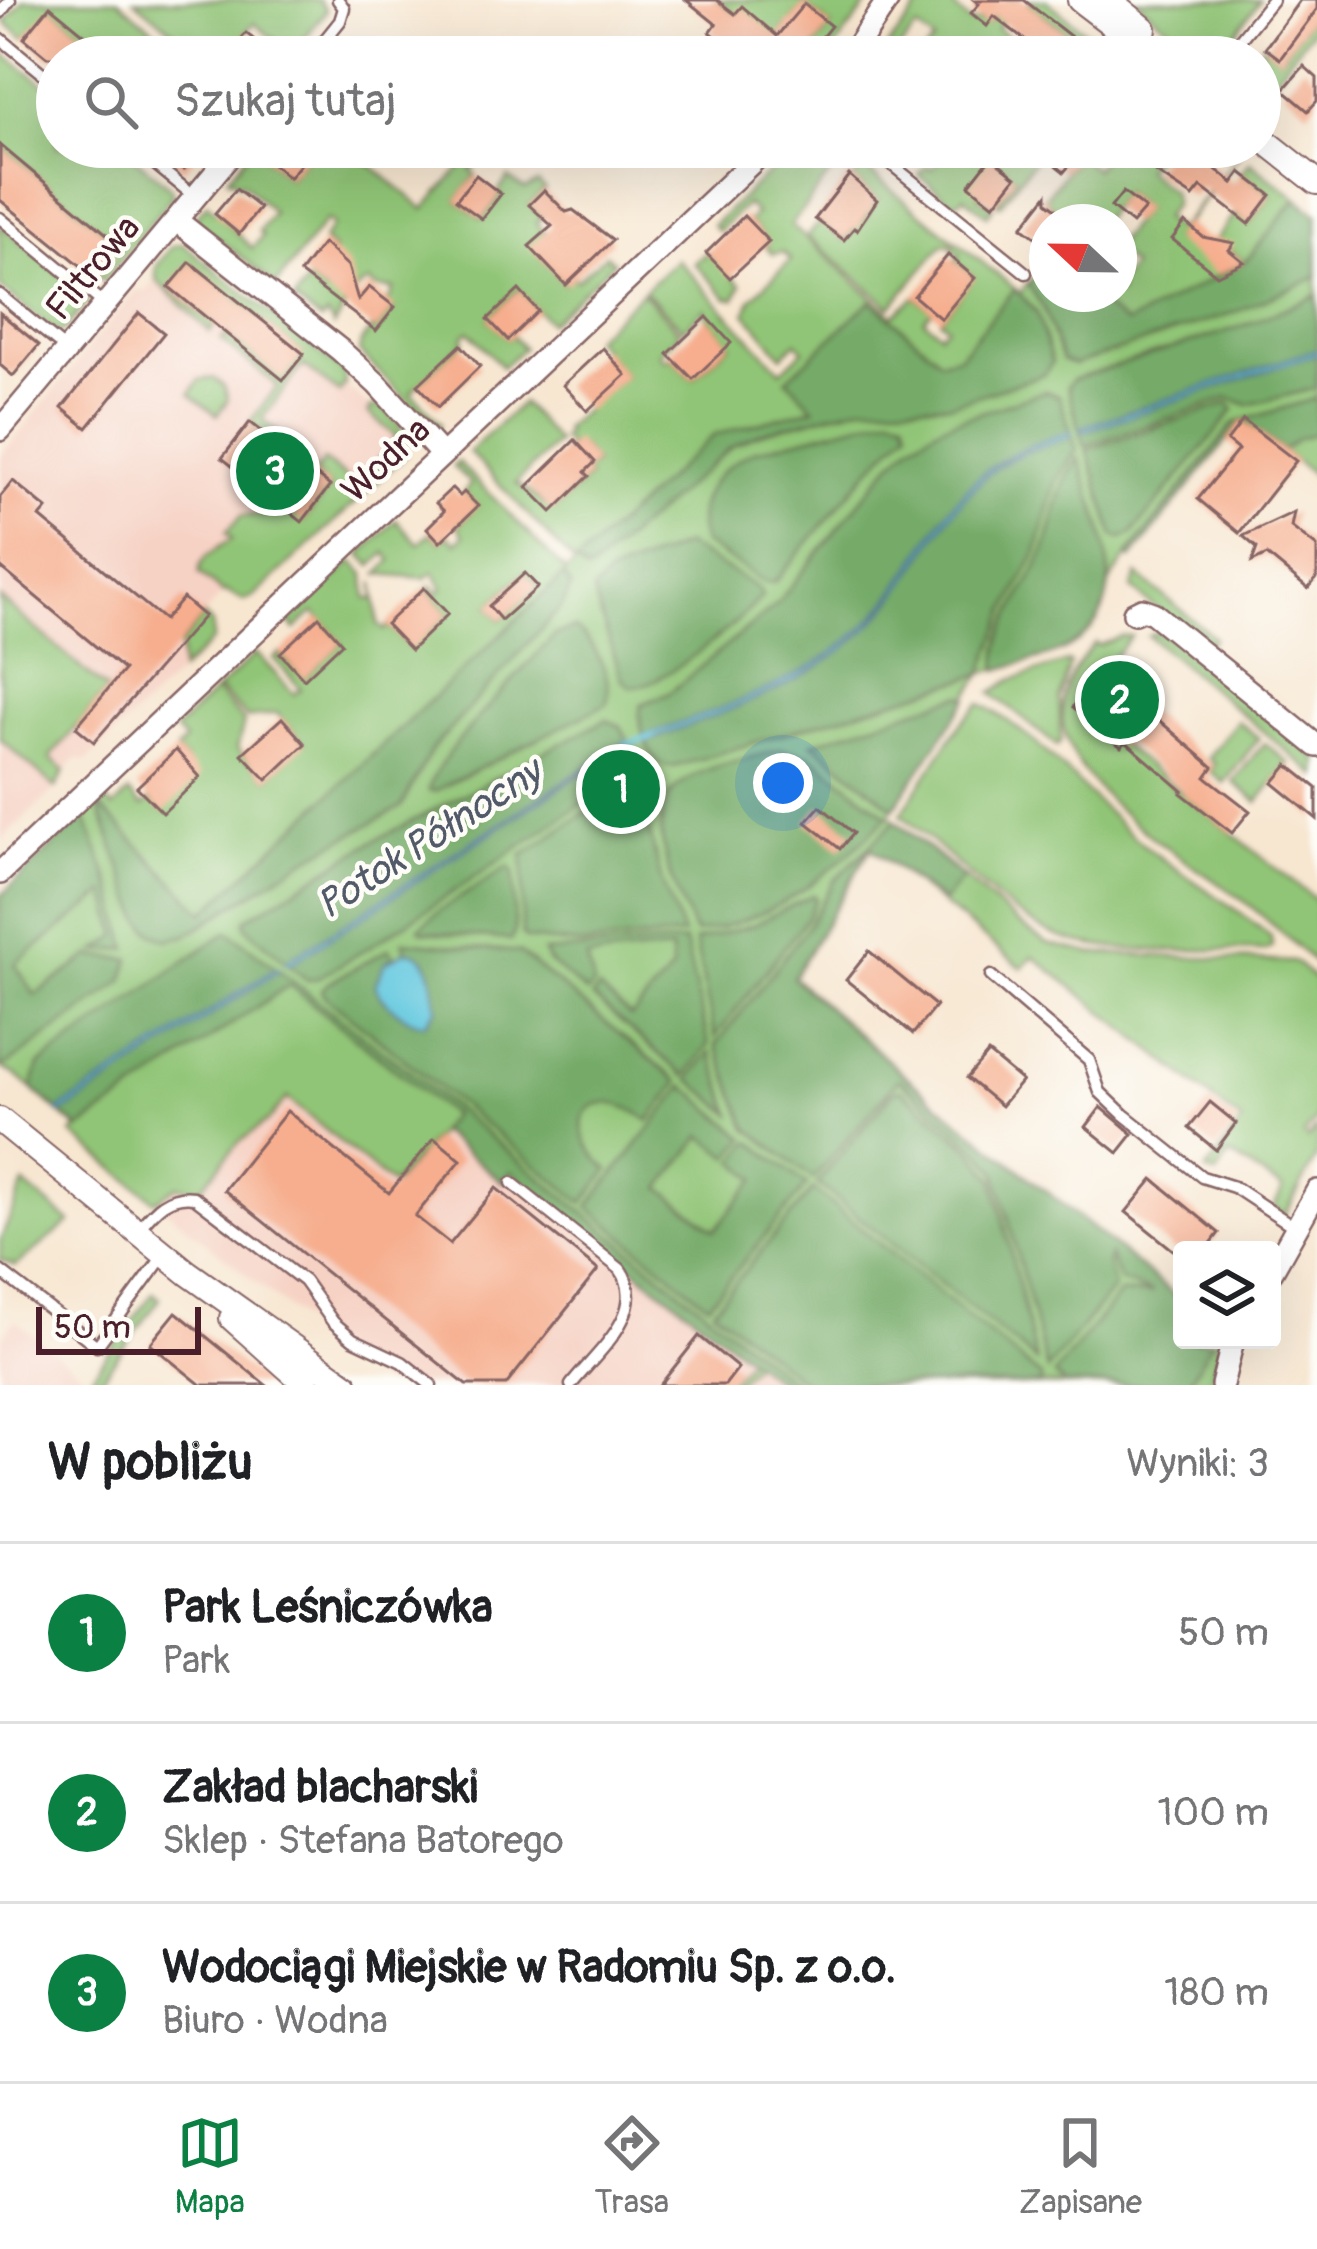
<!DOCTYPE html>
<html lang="pl">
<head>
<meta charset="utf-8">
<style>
  body { margin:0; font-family:Pangolin,sans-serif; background:#f6f6f6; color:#202124 }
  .controls { position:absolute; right:36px; bottom:36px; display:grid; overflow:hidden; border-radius:12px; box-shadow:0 12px 48px #0002 }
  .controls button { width:108px; height:108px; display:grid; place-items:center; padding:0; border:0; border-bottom:3px solid #e0e0e0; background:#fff; color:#202124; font:60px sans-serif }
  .compass { position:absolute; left:1029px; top:204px; width:108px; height:108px; border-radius:50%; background:#fff; box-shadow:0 12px 48px #0002; rotate:292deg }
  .scale { position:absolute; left:36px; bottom:30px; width:165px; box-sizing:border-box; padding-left:12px; border:6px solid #4a1f2b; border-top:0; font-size:33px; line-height:42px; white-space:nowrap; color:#4a1f2b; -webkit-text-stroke:9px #fdfcf7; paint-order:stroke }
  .you { position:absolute; left:783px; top:783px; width:42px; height:42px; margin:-30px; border:9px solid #fff; border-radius:50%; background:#1a73e8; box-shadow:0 0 0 18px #1a73e833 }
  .badge { display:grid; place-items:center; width:78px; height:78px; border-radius:50%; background:#0b8043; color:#fff; font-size:39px; font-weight:700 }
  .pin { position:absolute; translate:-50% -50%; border:6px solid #fff; box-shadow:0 3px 12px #0006 }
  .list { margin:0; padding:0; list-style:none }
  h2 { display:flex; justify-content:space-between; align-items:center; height:156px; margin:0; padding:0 48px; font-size:51px }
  h2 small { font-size:39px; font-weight:400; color:#757577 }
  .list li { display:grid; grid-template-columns:78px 1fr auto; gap:36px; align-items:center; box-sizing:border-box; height:180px; padding:0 48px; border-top:3px solid #e0e0e0 }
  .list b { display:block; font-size:45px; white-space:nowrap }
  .list p { margin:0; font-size:39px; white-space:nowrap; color:#757577 }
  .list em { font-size:39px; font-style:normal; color:#757577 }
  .icon { flex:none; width:66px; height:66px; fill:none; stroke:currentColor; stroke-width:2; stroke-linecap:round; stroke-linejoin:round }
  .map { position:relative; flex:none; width:1317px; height:1385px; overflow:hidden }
  .search { position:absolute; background:#fff; box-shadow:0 12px 48px #0002; left:36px; right:36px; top:36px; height:132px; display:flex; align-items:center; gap:30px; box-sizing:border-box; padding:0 42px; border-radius:66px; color:#757577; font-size:45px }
  .sheet { height:696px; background:#fff }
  nav { display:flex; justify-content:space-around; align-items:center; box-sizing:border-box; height:168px; border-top:3px solid #e0e0e0; background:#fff; font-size:33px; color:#757577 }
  nav a { display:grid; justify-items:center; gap:6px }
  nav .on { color:#0b8043 }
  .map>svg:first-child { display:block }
</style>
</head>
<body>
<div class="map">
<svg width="1317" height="1385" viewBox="0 0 1317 1385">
  <rect width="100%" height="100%" fill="#fdfcf7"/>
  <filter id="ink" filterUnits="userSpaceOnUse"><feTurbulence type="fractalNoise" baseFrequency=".00833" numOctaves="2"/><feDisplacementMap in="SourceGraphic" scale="24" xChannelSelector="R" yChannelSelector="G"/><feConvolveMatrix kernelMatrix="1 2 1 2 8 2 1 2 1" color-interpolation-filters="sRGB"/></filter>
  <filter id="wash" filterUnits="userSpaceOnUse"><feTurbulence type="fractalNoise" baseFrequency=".004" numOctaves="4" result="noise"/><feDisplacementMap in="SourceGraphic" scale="48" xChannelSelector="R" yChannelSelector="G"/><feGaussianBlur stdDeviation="2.7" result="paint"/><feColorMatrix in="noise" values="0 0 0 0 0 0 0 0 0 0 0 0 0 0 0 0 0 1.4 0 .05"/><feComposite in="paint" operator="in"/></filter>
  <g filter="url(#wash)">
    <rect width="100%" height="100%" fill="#f7e6d0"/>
    <!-- built -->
    <g fill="#f6d2c4">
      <path d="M183 244 344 372 345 386 371 407 383 408 407 434 406 455 254 597 244 601 224 591 180 645 181 671 86 761 77 758 64 772 60 785 0 841V457L135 291H146L156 280V267L172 246Z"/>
      <path d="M289 985 440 1131 502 1181 511 1171 783 1385H383L72 1134Z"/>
      <path d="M15 1320 96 1385H0V1339Z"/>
    </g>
    <!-- green -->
    <g fill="#90c476" stroke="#6d7250" stroke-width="3" fill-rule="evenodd">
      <path d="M24 0H118L166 40 173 31 134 0H319L326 11 292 54 254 23 226 57H112L51 7 24 38 5 22Z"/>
      <path d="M717 0H871L828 57 809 54 831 26 804 4 772 43Z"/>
      <path d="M925 0H947L970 23 981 21 987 25 1007 0H1019L997 28 1033 57H921L934 41 917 28 893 57 881 55Z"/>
      <path d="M1031 0H1046L1117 57H1055L1072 35 1028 4Z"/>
      <path d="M1135 0H1260L1218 57H1205Z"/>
      <path d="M1317 9V23L1260 97 1261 45 1281 58Z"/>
      <path d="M0 51 57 93V147H122L171 188 173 195 103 281 96 275 120 245 0 145Z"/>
      <path d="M253 147 289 178 315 147H349L424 209 479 147H488L479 164 471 170 476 175 457 200 482 219 501 195 498 192 508 178 525 189 538 183 545 189 529 205 542 217 536 223 554 243 540 257 565 284 573 277 577 280 606 255 614 262 549 323 518 290 489 319 508 339 512 336 523 348 502 367 469 331 464 335V342L411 392 441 424 436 429 359 352 361 342 372 328 376 331 394 308 388 302 394 289 376 288 369 282C349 291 345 310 334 326L327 315 321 321 294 300 309 280 326 293 334 250 323 240 333 225 326 220 276 285 194 219 207 204 252 248 263 236 259 231 273 213 244 184 228 178Z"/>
      <path d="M796 147H839L846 153 791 225 893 315 915 297 932 310 924 320 940 333 947 326 940 320 974 278 955 261 960 255 951 248 956 241 1020 293 1046 262 1037 254 1045 245 1047 246V294H1119V283L1132 266 1119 255V240L1144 209 1123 192 1100 222H1067L1069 219 1044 199 1078 156 1095 169 1104 156 1097 150 1099 147H1162L1145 169 1172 193 1174 204 1163 218 1178 230 1240 154 1173 239 1243 261 1216 239 1235 214 1250 224 1271 195 1241 172 1250 162 1317 214V478L1243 420 1131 559 1127 557 1110 582 1100 614 1079 641 982 674 889 815 1019 924 1047 943 1091 953 1295 962 1317 981V1119L1304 1135 1308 1139 1317 1128V1156L1285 1215 1274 1207 1283 1189 1229 1154 1217 1175 1206 1171 1242 1122 1033 956 1022 968 871 848 793 977 931 1098 1182 1301V1340H1221L1210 1385H783L755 1362 735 1385H728L749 1358 511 1172 503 1182 440 1131 392 1185 287 1098 269 1120 238 1143 200 1189 177 1186 155 1201 72 1134 78 1129 16 1075 0 1067V897L103 797 113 808 129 793 142 807 150 800 163 812 188 764 176 750 185 741 175 730 215 691 244 722 237 749 267 779 304 743 277 713 247 718 218 689 256 653 294 694 301 689 274 659 279 654 304 678 342 643 314 612 295 629 289 622 353 561 365 574 367 599H375L374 582 378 624 384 630 388 626 410 649 448 614 427 590 431 586 438 593 443 588 433 572 426 578 379 574 392 560 386 553 372 566 361 554 396 520 419 544 431 533 440 542 448 535 456 543 464 536 458 526 477 506 464 492 471 484 453 466 458 462 566 572 575 564 469 452 522 403 557 442 516 483 553 511 589 477 585 472 595 463 580 446 565 450 569 446 561 438 566 433 563 429 625 375 593 338 642 292 680 332 659 354 665 360 670 356 693 379 731 344 707 317 705 309 683 329 644 290 677 259 781 371 804 350 796 342 782 356 746 313 751 299 791 260 783 252 772 254 765 246 768 242 749 221 756 214 747 204 718 231 713 225ZM1008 297 972 367 788 380 871 301 940 360 959 356ZM524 573 538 586 501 620 489 606Z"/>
      <path d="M950 147H1044L1000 205 996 203 1016 177 991 158 978 196 993 208 987 215 964 196 958 202 951 201 919 175 927 166 932 169Z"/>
      <path d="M857 162 953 239 948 245 944 243 891 307 807 236 820 222 844 240 869 215 867 212 877 200 853 179 859 172 853 166Z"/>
      <path d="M0 225 84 293 88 301 63 332 54 331 0 287Z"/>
      <path d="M183 244 344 372 345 385 339 393 303 365 262 419 288 441 282 448 250 422 278 386 221 340 226 334 283 379 303 354 190 262 169 288 215 325 210 332 156 280V267L172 246Z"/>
      <path d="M706 253 741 285 735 299 727 298 694 263Z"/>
      <path d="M213 378 224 386 228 400 217 415 190 394 199 380Z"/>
      <path d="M371 407 383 408 407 434 406 455 254 597 244 601 225 591 223 593 199 573C199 556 219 548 232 539L226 533 241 516 292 513 303 521 330 487 314 473 324 461 357 486 397 437 368 413Z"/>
      <path d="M1137 575 1214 637 1206 648 1132 589Z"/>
      <path d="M0 598 107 690 50 758 65 771 56 788 0 739Z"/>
      <path d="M204 616 212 624 213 640 181 671 180 645Z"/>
      <path d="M1155 632 1162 634 1317 759V776L1148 636Z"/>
      <path d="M1122 636H1131L1074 707 1317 901V965C1292 942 1267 918 1240 898 1167 846 988 750 1096 643L1098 646Z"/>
      <path d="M1067 662 1070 663 1059 698 1061 742 1057 746 991 693 1011 680Z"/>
      <path d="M980 703C1042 738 1082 792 1135 838 1178 874 1228 900 1271 937L1272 947 1265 951C1202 947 1111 959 1053 934 1005 914 942 849 901 814L960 724Z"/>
      <path d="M1237 721 1259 738 1224 783 1210 771 1215 764 1208 758Z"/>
      <path d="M1264 743 1289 763 1258 802 1233 782Z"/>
      <path d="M24 1184 70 1222 16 1266 0 1260V1241Z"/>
      <path d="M153 1293 160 1299 96 1385 89 1379Z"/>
    </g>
    <!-- forest -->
    <g fill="#74aa67" stroke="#5f6449" stroke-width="3">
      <path d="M1296 199 1317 214V277L1238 311 1074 365 1062 360 1044 309 1028 285 1046 261 1047 294H1087L1126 324 1246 261Z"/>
      <path d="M1015 289 1037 313 1052 362 1045 374 952 404 864 405 760 433 731 447 591 570 587 572 576 563 714 435 814 408 787 379 871 301 940 360 959 356Z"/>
      <path d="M1317 295V388L1248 405 1228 398 1085 446 1067 387 1072 380 1243 326Z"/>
      <path d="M1045 391 1059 396 1077 450 1056 481 1037 552 1007 610 982 674 677 766C669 767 664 768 657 762 646 750 635 717 642 704L668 694 775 606 888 467 913 443 942 425Z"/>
      <path d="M1317 398V433L1297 439 1283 451 1243 420 1131 559 1127 556 1234 423Z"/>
      <path d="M1229 403 1234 410 1132 534 1122 539 1114 536 1087 450Z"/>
      <path d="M892 415 905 418 909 429 868 471 775 582 766 583 703 543C690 499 716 470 753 451Z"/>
      <path d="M1079 458C1095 513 1138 597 1078 641 1057 657 1023 662 998 670 992 628 1033 586 1046 547 1057 515 1057 485 1079 458Z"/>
      <path d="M685 545 758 588 762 596C744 619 666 682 638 686 629 688 628 684 622 679L593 592 608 575Z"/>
      <path d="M564 575 571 587 563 605 432 749 401 807 303 861 185 936 168 940 153 934 140 918 97 803 204 913Z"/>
      <path d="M574 628C595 640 615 682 606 704L435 791H429C427 765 532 661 555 635Z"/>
      <path d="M961 695 968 698 894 808 812 743Z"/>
      <path d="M606 720 621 726C633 753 648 775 610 785 512 850 418 920 316 979L307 980 247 928 245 921 249 917 372 842Z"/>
      <path d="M782 749 810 755 888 816C831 873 778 920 695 933 677 896 637 814 682 783 708 764 751 759 782 749Z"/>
      <path d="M623 794 643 803 661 880 683 935 582 945 526 939 522 934 523 855 608 797Z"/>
      <path d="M84 816 113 889 128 949 97 951 118 936 106 893 15 964 35 995 90 956 130 959 123 981 9 1064 0 1067V897Z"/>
      <path d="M895 821 963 878 943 902 870 848 793 978 931 1098 1182 1301V1340H1213L1187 1385H1065L1054 1375 1120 1293H1153L1120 1281 1110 1256 1108 1264 1114 1288 1047 1370 996 1171 979 1150 899 1079 813 1179 748 1128 716 1045 807 928 834 881Z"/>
      <path d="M508 867 513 871 515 929 512 940 421 931 419 928 439 911Z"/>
      <path d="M813 895 816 899 807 918 715 1037 695 941 753 925Z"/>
      <path d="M228 931 411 1073 797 1385H783L511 1172 503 1182 439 1131 452 1115 289 985 79 1129 32 1089 39 1065Z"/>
      <path d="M403 941 519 952 679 1082 649 1121C592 1077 554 1122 609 1170L583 1203 325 996 322 990 327 984 389 949 394 956 385 963 375 985 381 997 414 1022 437 1008C432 986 434 951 406 951Z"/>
      <path d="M685 942 709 1045 685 1076 592 997 599 989 631 1017 672 970 671 950 587 958 594 985 587 993 549 962 544 952Z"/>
      <path d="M711 1052 732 1114 689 1079Z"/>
      <path d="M684 1086 746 1138 730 1157 702 1136 661 1188 715 1230 756 1179 735 1161 751 1141 807 1185 708 1305 588 1207Z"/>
      <path d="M901 1089 972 1150 994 1180 1036 1361 817 1183 895 1090Z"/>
      <path d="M813 1189 1041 1377V1385H808L713 1309Z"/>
    </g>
    <!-- water -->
    <g fill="#62c8df" stroke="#567485" stroke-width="3">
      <path d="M1317 349V354L1082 432 1080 428Z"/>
      <path d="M1071 431 1072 436C1046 444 1019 452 996 468 941 508 917 581 869 627 809 686 724 712 648 741L645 736C722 708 808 682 868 623 913 579 936 509 987 470 1013 450 1041 441 1071 431Z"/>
      <path d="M627 741 630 747 615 752 289 965 285 962Z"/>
      <path d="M406 951C434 951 432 986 437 1008L424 1024C404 1020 383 1003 375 985L385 963Z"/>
      <path d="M276 968 280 970 61 1114 57 1111Z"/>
    </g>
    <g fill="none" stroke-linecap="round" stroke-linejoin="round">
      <!-- stream -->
      <path stroke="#62c8df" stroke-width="6" d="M626 745 653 736"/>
    </g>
    <g id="blocks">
      <!-- building -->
      <g fill="#f6ae8e">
        <path d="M686 0H717L735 14 742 6 777 36 804 4 831 26 806 57H742L710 32 716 24Z"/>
        <path d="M974 0H1024L1097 57H1047L994 16 987 26 971 13 979 4Z"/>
        <path d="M1300 0H1317V9L1280 59 1265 48Z"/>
        <path d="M50 6 112 57H47L24 38Z"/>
        <path d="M246 33 275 57H226Z"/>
        <path d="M1304 66 1317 78V101L1308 111 1283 90Z"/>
        <path d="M0 145 120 245 95 277 0 200Z"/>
        <path d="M156 147H203L184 170Z"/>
        <path d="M253 147H315L289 178Z"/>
        <path d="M1033 147H1085L1064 172Z"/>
        <path d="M1170 147H1188L1233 183 1241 172 1271 195 1249 224 1201 187 1193 197 1152 170Z"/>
        <path d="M991 157 1016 177 994 205 969 185Z"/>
        <path d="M476 175 501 194 482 219 456 200Z"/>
        <path d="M849 175 877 200 857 230 854 228 844 240 815 219Z"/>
        <path d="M236 189 260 208 239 234 215 214Z"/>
        <path d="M544 190 566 212 573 210 613 240 566 285 529 246 552 226 529 205Z"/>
        <path d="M1123 192 1145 209 1132 224 1111 207Z"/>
        <path d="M1047 195V202L1073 222H1047V246L1022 227Z"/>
        <path d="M744 216 769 242 730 278 706 253Z"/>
        <path d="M1185 222 1203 237 1234 243 1229 250 1244 262 1217 275 1172 239Z"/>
        <path d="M323 243 348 266 358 300 369 287 395 307 376 331 300 273Z"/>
        <path d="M948 255 975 278 941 319 914 296Z"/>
        <path d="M190 262 304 354 283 380 169 287Z"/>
        <path d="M519 290 538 311 508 340 488 319Z"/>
        <path d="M0 313 39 345 13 376 0 365Z"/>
        <path d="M139 313 164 333 87 428 62 408Z"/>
        <path d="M707 317 731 343 693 379 668 354Z"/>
        <path d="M461 345 480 366 438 407 418 385Z"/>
        <path d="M603 348 626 375 587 411 563 385Z"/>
        <path d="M1243 420 1296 461 1239 533 1198 499 1238 450 1227 441Z"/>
        <path d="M250 422 330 486 302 522 222 458Z"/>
        <path d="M575 440 595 462 585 472 589 476 552 512 527 487Z"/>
        <path d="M13 481 47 509 40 517 164 620 183 598 204 616 94 742 76 727 124 670 0 567V497Z"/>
        <path d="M452 488 460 496 464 492 478 506 440 542 427 528 444 511 436 503Z"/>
        <path d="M1294 512 1291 527 1317 547V578L1308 589 1267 555 1252 562 1257 548 1243 536Z"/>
        <path d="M525 573 538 587 501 620 489 606Z"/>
        <path d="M424 588 448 614 411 650 386 624Z"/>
        <path d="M319 617 342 643 304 679 280 653Z"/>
        <path d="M1102 671 1213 767 1206 777 1250 811 1232 833 1181 793 1183 791 1126 742 1121 747 1073 707Z"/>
        <path d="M282 718 305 744 267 780 242 754Z"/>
        <path d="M176 750 200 777 163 813 137 787Z"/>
        <path d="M1288 765 1317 788V819L1273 783Z"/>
        <path d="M820 806 853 833 840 849 806 822Z"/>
        <path d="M869 951 936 1006 913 1034 846 980Z"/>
        <path d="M988 1053 1022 1081 1001 1106 967 1078Z"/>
        <path d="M1210 1102 1236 1123 1216 1150 1189 1128Z"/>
        <path d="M1101 1107 1133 1134 1118 1153 1086 1127Z"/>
        <path d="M287 1111 389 1193 434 1138 461 1160 415 1216 450 1244 496 1188 598 1270 506 1385H466L224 1190Z"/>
        <path d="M1153 1179 1219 1233 1206 1250H1173L1126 1212Z"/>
        <path d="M176 1312 266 1385H201L150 1344Z"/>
        <path d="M699 1336 738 1368 725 1385H660Z"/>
      </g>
    </g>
  </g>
  <g filter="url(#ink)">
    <use href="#blocks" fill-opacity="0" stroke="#876565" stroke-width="3"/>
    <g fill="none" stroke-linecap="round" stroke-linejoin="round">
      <!-- service casing -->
      <g stroke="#876565" stroke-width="15">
        <g id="service">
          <path d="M0 13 10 0"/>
          <path d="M0 38 57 85"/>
          <path d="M311 57 340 21 344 8 338 0"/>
          <path d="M1226 57 1272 0"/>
          <path d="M134 147 195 197"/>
          <path d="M870 147 1026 273"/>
          <path d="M0 218 104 304"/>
          <path d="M0 295 67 350"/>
          <path d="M991 976 1089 1060 1100 1092 1123 1114 1202 1177 1234 1187 1296 1228"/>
          <path d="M512 1183 620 1269C650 1311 596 1353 571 1385"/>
          <path d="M137 1231C153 1212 167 1193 194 1197L304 1281 333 1322 353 1339 402 1362 431 1385"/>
          <path d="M0 1271 97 1346 164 1255"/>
        </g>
      </g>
      <!-- minor casing -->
      <g stroke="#876565" stroke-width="26">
        <g id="minor">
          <path d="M850 57 888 0"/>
          <path d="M176 220 340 350 377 384 440 453"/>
          <path d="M0 430 237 147"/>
          <path d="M1134 613 1142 609 1153 613 1317 746"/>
          <path d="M0 873 768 147"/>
          <path d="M1272 1271 1317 1191"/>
          <path d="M1222 1385 1233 1340"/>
        </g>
      </g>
      <!-- tertiary casing -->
      <g stroke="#876565" stroke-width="28">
        <g id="tertiary">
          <path d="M1080 0 1155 57"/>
          <path d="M1109 0 1144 29"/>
          <path d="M1260 137 1317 182"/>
          <path d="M0 1120 188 1273 346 1385"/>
          <path d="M232 1318 307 1385"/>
        </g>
      </g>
      <!-- service -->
      <use href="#service" stroke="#fff" stroke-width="10"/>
      <!-- minor -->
      <use href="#minor" stroke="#fff" stroke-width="21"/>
      <!-- tertiary -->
      <use href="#tertiary" stroke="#fff" stroke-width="24"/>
    </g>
  </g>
  <g text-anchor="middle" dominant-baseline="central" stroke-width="9" stroke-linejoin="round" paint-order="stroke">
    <!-- street labels -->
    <g font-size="36" fill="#4a1f2b" stroke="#fdfcf7">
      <text transform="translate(93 268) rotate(-50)">Filtrowa</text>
      <text transform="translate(386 460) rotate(-43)">Wodna</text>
    </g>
    <!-- water labels -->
    <g font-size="39" font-style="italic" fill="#525a6a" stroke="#fdfcf7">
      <text transform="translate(429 839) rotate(-33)">Potok Północny</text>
    </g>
  </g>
</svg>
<div class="controls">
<button><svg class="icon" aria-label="layers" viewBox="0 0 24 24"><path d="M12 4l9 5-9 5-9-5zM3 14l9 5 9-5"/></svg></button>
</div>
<svg class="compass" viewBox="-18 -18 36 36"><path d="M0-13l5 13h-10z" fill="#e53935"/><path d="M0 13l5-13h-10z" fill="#757577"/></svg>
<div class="scale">50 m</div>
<div class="you"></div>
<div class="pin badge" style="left:621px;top:789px">1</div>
<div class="pin badge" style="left:1120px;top:700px">2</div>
<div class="pin badge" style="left:275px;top:471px">3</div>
<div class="search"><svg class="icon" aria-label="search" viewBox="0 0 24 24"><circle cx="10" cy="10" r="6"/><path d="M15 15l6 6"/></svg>Szukaj tutaj</div>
</div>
<section class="sheet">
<h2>W pobliżu<small>Wyniki: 3</small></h2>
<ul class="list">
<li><span class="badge">1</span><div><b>Park Leśniczówka</b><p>Park</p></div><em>50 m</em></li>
<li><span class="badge">2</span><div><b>Zakład blacharski</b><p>Sklep · Stefana Batorego</p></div><em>100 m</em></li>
<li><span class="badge">3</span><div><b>Wodociągi Miejskie w Radomiu Sp. z o.o.</b><p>Biuro · Wodna</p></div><em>180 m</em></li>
</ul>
</section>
<nav>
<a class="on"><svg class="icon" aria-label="map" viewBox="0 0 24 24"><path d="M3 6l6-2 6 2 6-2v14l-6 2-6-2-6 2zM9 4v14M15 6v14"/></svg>Mapa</a>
<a><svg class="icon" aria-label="directions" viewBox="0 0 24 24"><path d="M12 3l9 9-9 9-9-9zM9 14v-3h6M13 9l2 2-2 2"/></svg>Trasa</a>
<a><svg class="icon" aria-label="saved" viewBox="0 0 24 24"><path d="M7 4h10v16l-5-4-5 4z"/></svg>Zapisane</a>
</nav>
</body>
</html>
